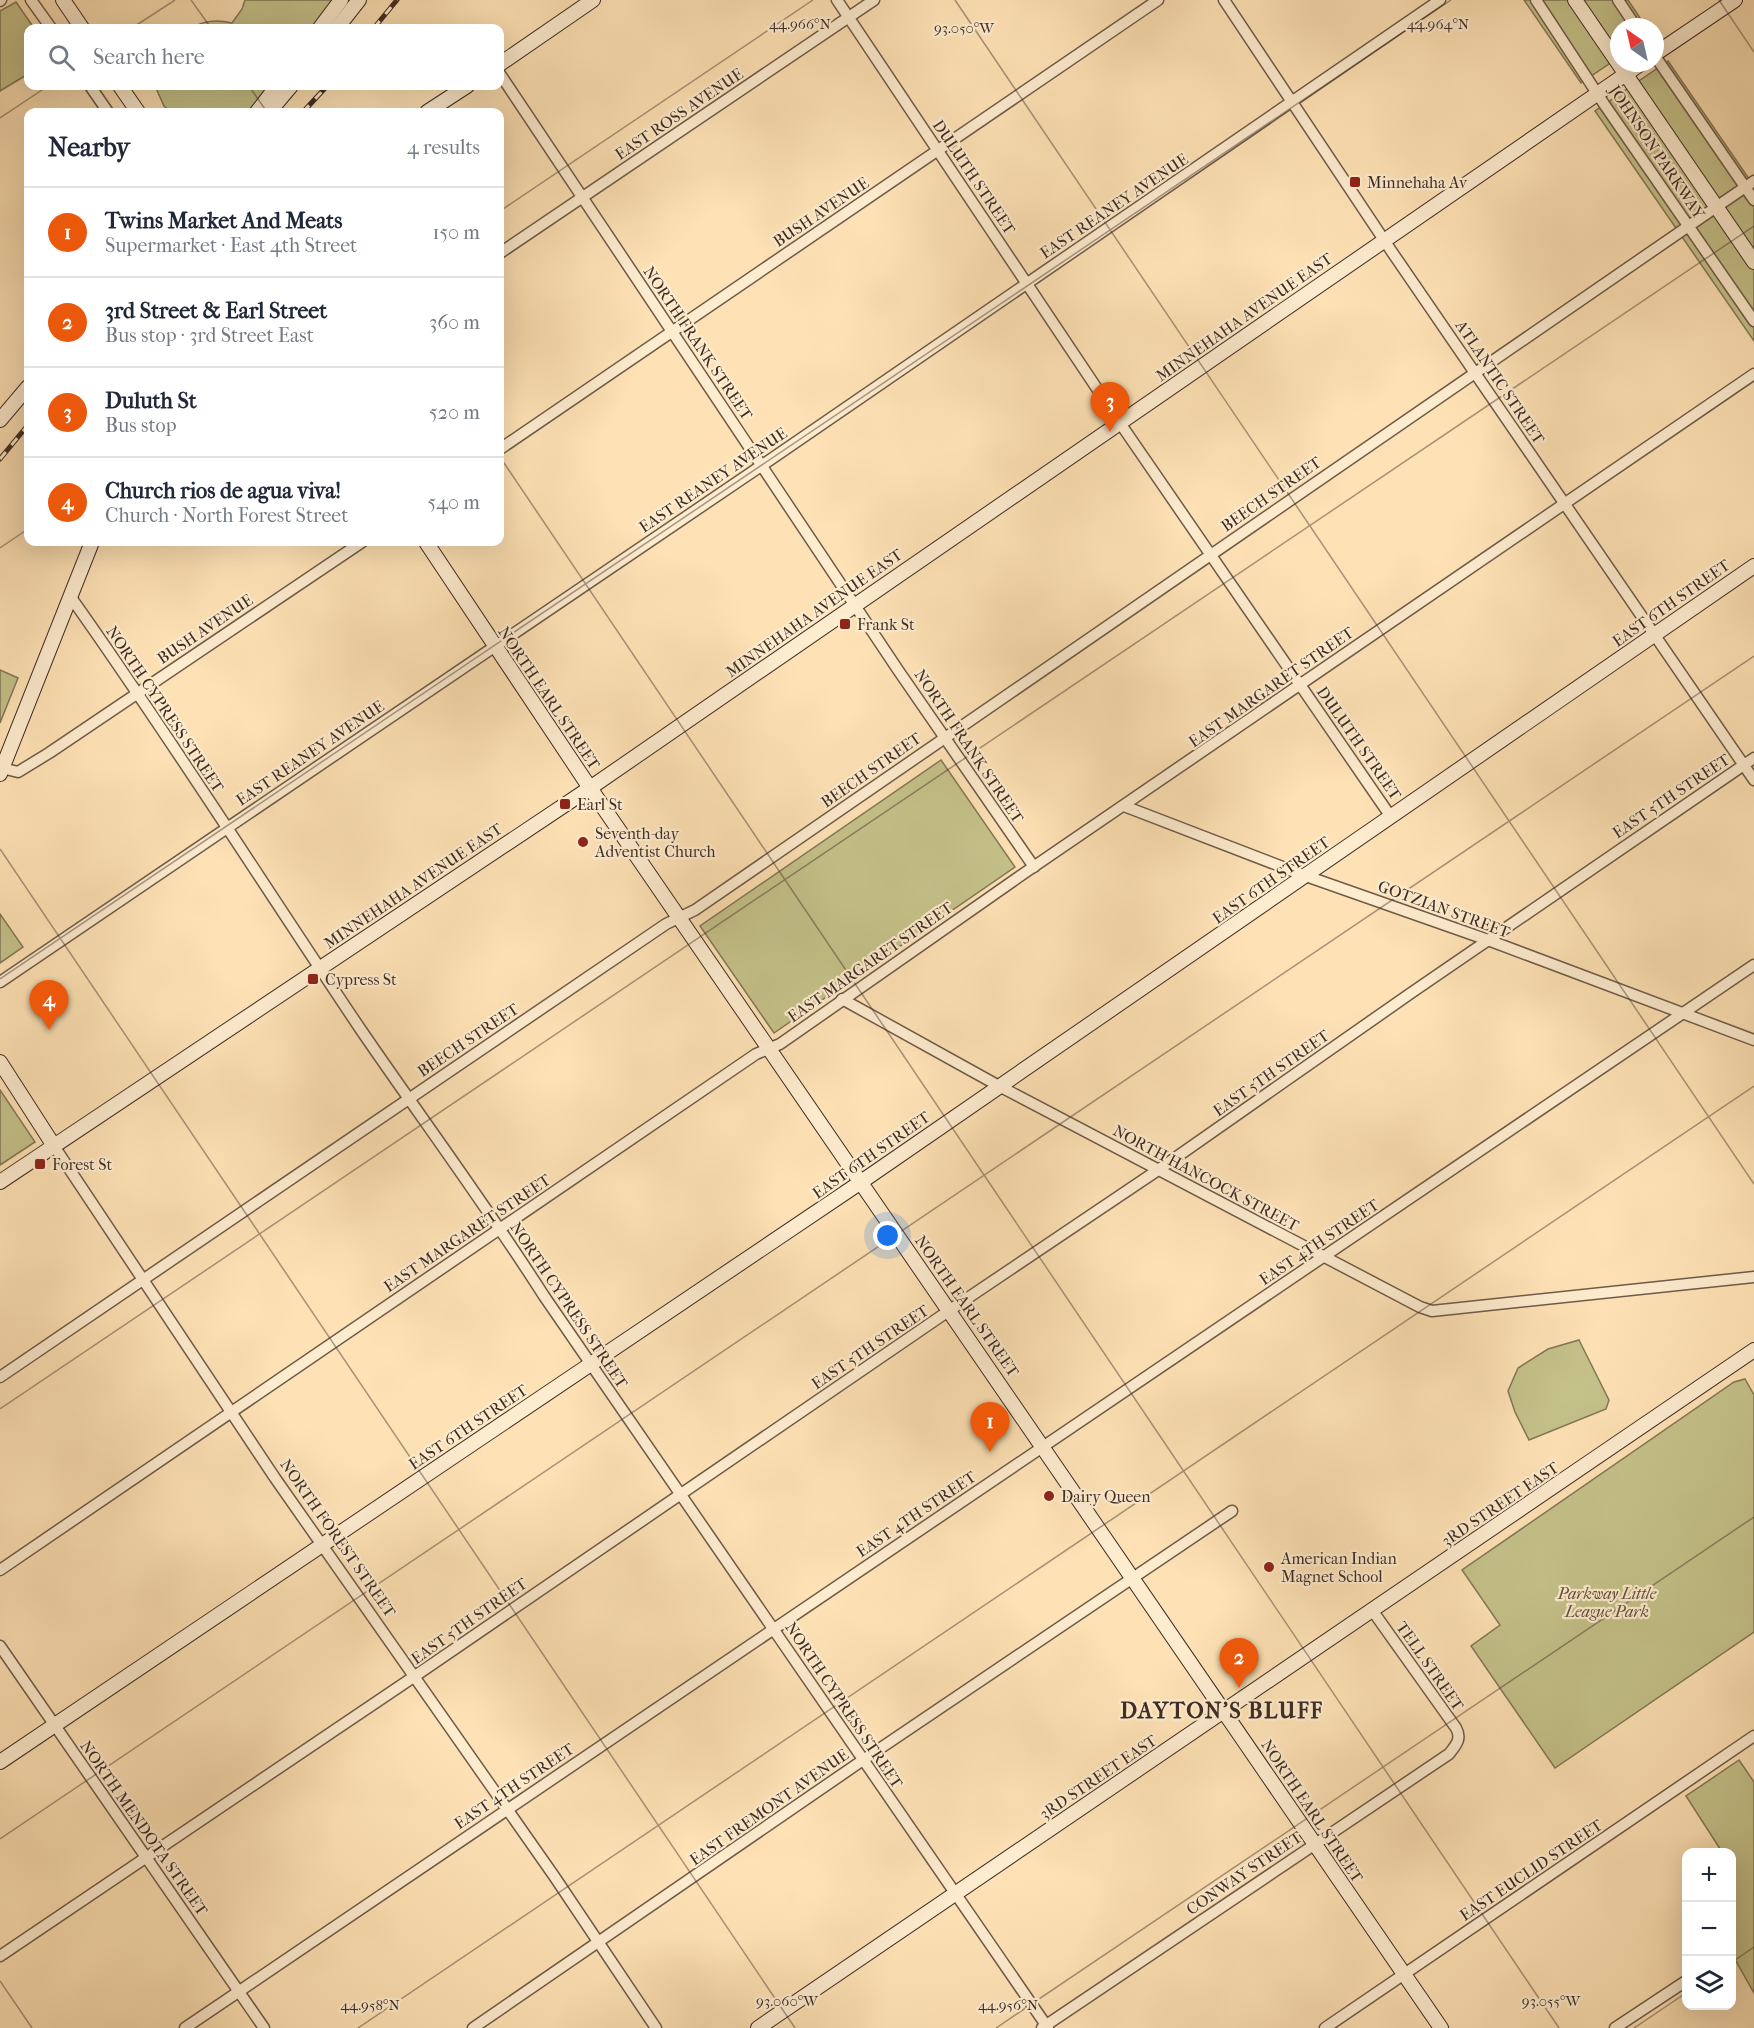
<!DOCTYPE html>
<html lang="en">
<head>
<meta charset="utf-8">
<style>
  body { margin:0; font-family:"IM FELL French Canon",serif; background:#f2f2f3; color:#1f2937 }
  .controls { position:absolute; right:18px; bottom:18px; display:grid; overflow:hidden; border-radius:12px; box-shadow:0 6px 24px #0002 }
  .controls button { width:54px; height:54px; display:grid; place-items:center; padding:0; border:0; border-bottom:2px solid #e0e1e3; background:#fff; color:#1f2937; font:30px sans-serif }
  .compass { position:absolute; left:1610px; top:18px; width:54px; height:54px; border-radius:50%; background:#fff; box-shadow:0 6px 24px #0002; rotate:326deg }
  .you { position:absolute; left:888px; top:1236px; width:21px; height:21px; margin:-15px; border:4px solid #fff; border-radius:50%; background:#1a73e8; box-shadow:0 0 0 9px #1a73e833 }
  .badge { display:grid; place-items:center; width:39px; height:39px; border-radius:50%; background:#ea580c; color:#fff; font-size:20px; font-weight:700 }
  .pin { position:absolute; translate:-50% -50px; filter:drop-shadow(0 2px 3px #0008) }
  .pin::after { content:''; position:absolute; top:32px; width:21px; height:18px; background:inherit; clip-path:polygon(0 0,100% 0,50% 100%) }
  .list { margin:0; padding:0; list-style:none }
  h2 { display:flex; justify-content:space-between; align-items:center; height:78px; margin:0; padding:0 24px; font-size:26px }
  h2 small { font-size:20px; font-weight:400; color:#747a83 }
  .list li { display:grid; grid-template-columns:39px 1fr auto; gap:18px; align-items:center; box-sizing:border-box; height:90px; padding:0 24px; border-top:2px solid #e0e1e3 }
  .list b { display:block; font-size:22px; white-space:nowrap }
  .list p { margin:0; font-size:20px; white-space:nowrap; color:#747a83 }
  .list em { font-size:20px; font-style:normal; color:#747a83 }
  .icon { flex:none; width:33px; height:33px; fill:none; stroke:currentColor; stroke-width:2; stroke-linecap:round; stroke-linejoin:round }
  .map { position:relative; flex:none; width:1754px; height:2028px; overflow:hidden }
  .search { position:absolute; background:#fff; box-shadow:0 6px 24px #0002; left:24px; top:24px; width:480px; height:66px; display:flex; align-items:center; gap:15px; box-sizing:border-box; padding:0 21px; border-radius:12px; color:#747a83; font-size:22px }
  .panel { position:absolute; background:#fff; box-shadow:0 6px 24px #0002; left:24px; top:108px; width:480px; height:438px; border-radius:12px }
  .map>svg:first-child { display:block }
</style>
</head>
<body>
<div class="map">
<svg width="1754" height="2028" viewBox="0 0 1754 2028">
  <rect width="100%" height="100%" fill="#fee2b5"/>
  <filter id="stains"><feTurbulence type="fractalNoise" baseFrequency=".00333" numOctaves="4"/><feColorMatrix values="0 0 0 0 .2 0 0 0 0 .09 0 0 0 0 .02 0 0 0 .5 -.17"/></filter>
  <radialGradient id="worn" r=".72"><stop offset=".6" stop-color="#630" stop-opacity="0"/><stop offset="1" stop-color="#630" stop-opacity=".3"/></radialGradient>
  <!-- green -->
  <g fill="#c5c28a" stroke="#827758" stroke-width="1.5">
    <path d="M245 0H332L311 28H190C205 21 215 19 232 23L242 9Z"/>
    <path d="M1524 0H1628L1646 27H1619V57L1581 83Z"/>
    <path d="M16 2 34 28H28V74L0 91V11Z"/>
    <path d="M1668 61 1754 186V341L1595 111Z"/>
    <path d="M155 86H269L249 112H171L164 106Z"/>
    <path d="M0 670 18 678 0 723Z"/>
    <path d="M941 760 1015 867 774 1033 700 926Z"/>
    <path d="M0 914 23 947 0 963Z"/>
    <path d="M0 1090 35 1142 0 1165Z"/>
    <path d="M1579 1340 1609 1400 1606 1409 1529 1440 1515 1412 1508 1391 1518 1368 1548 1349Z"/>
    <path d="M1745 1379 1754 1395V1632L1555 1768 1471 1646 1500 1625 1462 1570 1734 1382Z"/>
    <path d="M1739 1760 1754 1782V1993L1732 1954V1852H1722L1686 1796Z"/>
  </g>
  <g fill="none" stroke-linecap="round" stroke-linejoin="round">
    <!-- street casing -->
    <g stroke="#6f5a49" stroke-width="13">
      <g id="street">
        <path d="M31 0 51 28"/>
        <path d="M837 0 1120 423 1391 817"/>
        <path d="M1224 0 1392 252 1754 780"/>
        <path d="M1536 0 1604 104 1754 321"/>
        <path d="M1618 0 1636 27"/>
        <path d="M0 1 1 0"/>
        <path d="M1655 56 1754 200"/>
        <path d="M500 74 898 670 1034 867"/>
        <path d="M90 86 108 112"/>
        <path d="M500 253 874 0"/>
        <path d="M500 449 1158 0"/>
        <path d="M70 596C171 738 264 886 361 1030 422 1119 486 1205 544 1296L1048 2028"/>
        <path d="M2 768 18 772 49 753 362 542"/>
        <path d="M1124 806 1306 876 1488 940 1754 1040"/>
        <path d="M0 982 761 466 1440 0"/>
        <path d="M842 999 999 1086 1420 1307 1432 1311 1754 1277"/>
        <path d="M54 1146 275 1478 554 1876 656 2028"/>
        <path d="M0 1377 666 924 695 910 1754 181"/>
        <path d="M0 1570 756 1054 780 1044 1023 874 1754 374"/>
        <path d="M0 1646 264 2028"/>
        <path d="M0 1956 415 1676 950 1310 1158 1170 1411 993 1754 758"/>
        <path d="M185 2028 1754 965"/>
        <path d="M473 2028 863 1760 1232 1511"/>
        <path d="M1042 2028 1449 1754C1456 1745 1462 1739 1456 1728L1372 1610"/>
        <path d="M1325 2028 1754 1736"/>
        <path d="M1615 2028 1686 1981"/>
      </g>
    </g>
    <!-- secondary casing -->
    <g stroke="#3f2c25" stroke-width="16">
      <g id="secondary">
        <path d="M63 0 82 28"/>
        <path d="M1575 0 1754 262"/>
        <path d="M320 28 341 0"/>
        <path d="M337 28 359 0"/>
        <path d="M1655 54 1735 0"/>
        <path d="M500 64 593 0"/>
        <path d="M120 86 138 112"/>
        <path d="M257 112 277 86"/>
        <path d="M269 112 291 86"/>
        <path d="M427 112 467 86"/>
        <path d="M0 420 28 387"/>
        <path d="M426 542 590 788 1441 2028"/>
        <path d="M0 774 92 542"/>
        <path d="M0 1062 54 1146"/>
        <path d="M0 1182 590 788 1642 63"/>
        <path d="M0 1762 861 1182 1754 566"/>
        <path d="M758 2028 1754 1350"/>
      </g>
    </g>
    <!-- street -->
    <use href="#street" stroke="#feeccf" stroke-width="10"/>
    <!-- secondary -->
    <use href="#secondary" stroke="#feeccf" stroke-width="14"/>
    <!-- rail casing -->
    <g stroke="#3f2c25" stroke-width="5">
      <g id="rail">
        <path d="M374 28 397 0"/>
        <path d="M303 112 327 86"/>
        <path d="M0 459 28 425"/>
      </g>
    </g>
    <!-- rail -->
    <use href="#rail" stroke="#feeccf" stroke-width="3" stroke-dasharray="9" stroke-linecap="butt"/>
  </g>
  <!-- ticks -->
  <path fill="none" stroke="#3f2c25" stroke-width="1.5" stroke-opacity="0.45" d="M191 0 211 28M955 0 1754 1184M1719 0 1754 52M132 28 175 0M249 86 267 112M0 118 48 86M500 211 813 0M500 457 1559 2028M0 548 28 529M0 849 795 2028M0 979 1451 0M0 1409 1754 226M0 1839 1754 656M1732 1962 1754 1947M0 1981 32 2028M358 2028 1754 1086M996 2028 1754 1517M1634 2028 1686 1993"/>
  <!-- markers -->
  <g fill="#8f2418" stroke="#feeccf" stroke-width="2">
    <rect x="1349" y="176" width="12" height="12" rx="3"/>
    <rect x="839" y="618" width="12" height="12" rx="3"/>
    <rect x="559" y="798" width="12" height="12" rx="3"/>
    <circle cx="583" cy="842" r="6"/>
    <rect x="307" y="973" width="12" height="12" rx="3"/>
    <rect x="34" y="1158" width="12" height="12" rx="3"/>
    <circle cx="1049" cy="1496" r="6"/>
    <circle cx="1269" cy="1567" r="6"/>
  </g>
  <g text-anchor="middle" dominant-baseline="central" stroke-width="4.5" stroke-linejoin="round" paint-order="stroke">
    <!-- street labels -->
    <g font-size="16" fill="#3f2c25" stroke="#feeccf">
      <text transform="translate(679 114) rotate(-34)">EAST ROSS AVENUE</text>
      <text transform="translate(1657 152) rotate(56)">JOHNSON PARKWAY</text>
      <text transform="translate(974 177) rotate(56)">DULUTH STREET</text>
      <text transform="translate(1114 206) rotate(-34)">EAST REANEY AVENUE</text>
      <text transform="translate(821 212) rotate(-34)">BUSH AVENUE</text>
      <text transform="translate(1244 317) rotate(-35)">MINNEHAHA AVENUE EAST</text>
      <text transform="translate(698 343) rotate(56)">NORTH FRANK STREET</text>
      <text transform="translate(1500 382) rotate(56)">ATLANTIC STREET</text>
      <text transform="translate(713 480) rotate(-34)">EAST REANEY AVENUE</text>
      <text transform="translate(1271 494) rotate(-35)">BEECH STREET</text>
      <text transform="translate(1671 603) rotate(-35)">EAST 6TH STREET</text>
      <text transform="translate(814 613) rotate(-35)">MINNEHAHA AVENUE EAST</text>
      <text transform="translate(205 629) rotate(-34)">BUSH AVENUE</text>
      <text transform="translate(1271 687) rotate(-35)">EAST MARGARET STREET</text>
      <text transform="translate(549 698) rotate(56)">NORTH EARL STREET</text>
      <text transform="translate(165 709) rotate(56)">NORTH CYPRESS STREET</text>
      <text transform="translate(1359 743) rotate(55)">DULUTH STREET</text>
      <text transform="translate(969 746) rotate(56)">NORTH FRANK STREET</text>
      <text transform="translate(310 753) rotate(-34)">EAST REANEY AVENUE</text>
      <text transform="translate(871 770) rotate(-35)">BEECH STREET</text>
      <text transform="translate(1671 796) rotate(-34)">EAST 5TH STREET</text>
      <text transform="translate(1271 880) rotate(-35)">EAST 6TH STREET</text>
      <text transform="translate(413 886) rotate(-34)">MINNEHAHA AVENUE EAST</text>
      <text transform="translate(1444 909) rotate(20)">GOTZIAN STREET</text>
      <text transform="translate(870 962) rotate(-35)">EAST MARGARET STREET</text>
      <text transform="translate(468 1040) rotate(-34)">BEECH STREET</text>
      <text transform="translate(1271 1073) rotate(-35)">EAST 5TH STREET</text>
      <text transform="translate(871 1155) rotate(-35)">EAST 6TH STREET</text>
      <text transform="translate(1206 1178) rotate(28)">NORTH HANCOCK STREET</text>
      <text transform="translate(467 1233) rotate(-34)">EAST MARGARET STREET</text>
      <text transform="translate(1319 1242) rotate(-34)">EAST 4TH STREET</text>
      <text transform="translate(569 1305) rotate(56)">NORTH CYPRESS STREET</text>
      <text transform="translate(967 1306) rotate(55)">NORTH EARL STREET</text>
      <text transform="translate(870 1347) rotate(-34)">EAST 5TH STREET</text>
      <text transform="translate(468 1427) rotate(-34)">EAST 6TH STREET</text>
      <text transform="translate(1500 1504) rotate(-34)">3RD STREET EAST</text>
      <text transform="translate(916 1514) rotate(-34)">EAST 4TH STREET</text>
      <text transform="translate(338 1538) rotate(55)">NORTH FOREST STREET</text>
      <text transform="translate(469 1621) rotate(-35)">EAST 5TH STREET</text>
      <text transform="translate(1430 1666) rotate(55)">TELL STREET</text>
      <text transform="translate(844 1705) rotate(56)">NORTH CYPRESS STREET</text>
      <text transform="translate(1098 1777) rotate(-34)">3RD STREET EAST</text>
      <text transform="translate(514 1786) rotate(-34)">EAST 4TH STREET</text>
      <text transform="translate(769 1807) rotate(-35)">EAST FREMONT AVENUE</text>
      <text transform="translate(1312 1811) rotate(56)">NORTH EARL STREET</text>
      <text transform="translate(144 1828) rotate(55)">NORTH MENDOTA STREET</text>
      <text transform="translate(1531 1870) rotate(-34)">EAST EUCLID STREET</text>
      <text transform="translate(1244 1873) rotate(-34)">CONWAY STREET</text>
    </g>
    <!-- poi labels -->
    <g font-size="16" fill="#3f2c25" stroke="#feeccf" text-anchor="start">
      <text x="1367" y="182">Minnehaha Av</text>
      <text x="857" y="624">Frank St</text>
      <text x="577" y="804">Earl St</text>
      <text x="595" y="833">Seventh-day<tspan x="595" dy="18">Adventist Church</tspan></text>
      <text x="325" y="979">Cypress St</text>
      <text x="52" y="1164">Forest St</text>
      <text x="1061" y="1496">Dairy Queen</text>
      <text x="1281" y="1558">American Indian<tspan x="1281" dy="18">Magnet School</tspan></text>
    </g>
    <!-- park labels -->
    <g font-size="16" font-style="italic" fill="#60523e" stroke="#feeccf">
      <text x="1607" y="1593">Parkway Little<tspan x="1607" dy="18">League Park</tspan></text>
    </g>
    <!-- district labels -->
    <g font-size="22" font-weight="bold" letter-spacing="1.5" fill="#3f2c25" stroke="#feeccf">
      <text x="1222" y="1711">DAYTON'S BLUFF</text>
    </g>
  </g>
  <g font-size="15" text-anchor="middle" fill="#3f2c25" stroke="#feeccf" stroke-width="4.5" stroke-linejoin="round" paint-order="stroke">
    <text x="800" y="29">44.966°N</text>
    <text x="1438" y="29">44.964°N</text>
    <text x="964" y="33">93.050°W</text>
    <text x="787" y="2006">93.060°W</text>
    <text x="1551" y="2006">93.055°W</text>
    <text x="370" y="2010">44.958°N</text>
    <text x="1008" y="2010">44.956°N</text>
  </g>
  <rect width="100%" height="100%" filter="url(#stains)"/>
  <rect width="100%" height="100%" fill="url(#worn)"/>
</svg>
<div class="controls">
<button>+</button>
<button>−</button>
<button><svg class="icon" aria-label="layers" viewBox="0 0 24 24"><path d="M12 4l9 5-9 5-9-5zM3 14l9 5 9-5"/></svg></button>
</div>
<svg class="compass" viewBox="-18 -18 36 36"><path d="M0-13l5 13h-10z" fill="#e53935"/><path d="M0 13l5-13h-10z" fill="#747a83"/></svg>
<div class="you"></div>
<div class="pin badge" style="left:990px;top:1452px">1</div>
<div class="pin badge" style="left:1239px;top:1688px">2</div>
<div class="pin badge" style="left:1110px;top:432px">3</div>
<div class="pin badge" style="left:49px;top:1030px">4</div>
<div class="search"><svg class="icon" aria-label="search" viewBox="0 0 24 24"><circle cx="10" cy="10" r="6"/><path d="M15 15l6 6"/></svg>Search here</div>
<section class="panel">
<h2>Nearby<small>4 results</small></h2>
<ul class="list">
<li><span class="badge">1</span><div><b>Twins Market And Meats</b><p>Supermarket · East 4th Street</p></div><em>150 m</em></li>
<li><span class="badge">2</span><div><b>3rd Street &amp; Earl Street</b><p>Bus stop · 3rd Street East</p></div><em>360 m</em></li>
<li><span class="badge">3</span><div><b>Duluth St</b><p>Bus stop</p></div><em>520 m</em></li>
<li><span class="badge">4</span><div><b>Church rios de agua viva!</b><p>Church · North Forest Street</p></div><em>540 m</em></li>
</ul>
</section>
</div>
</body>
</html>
